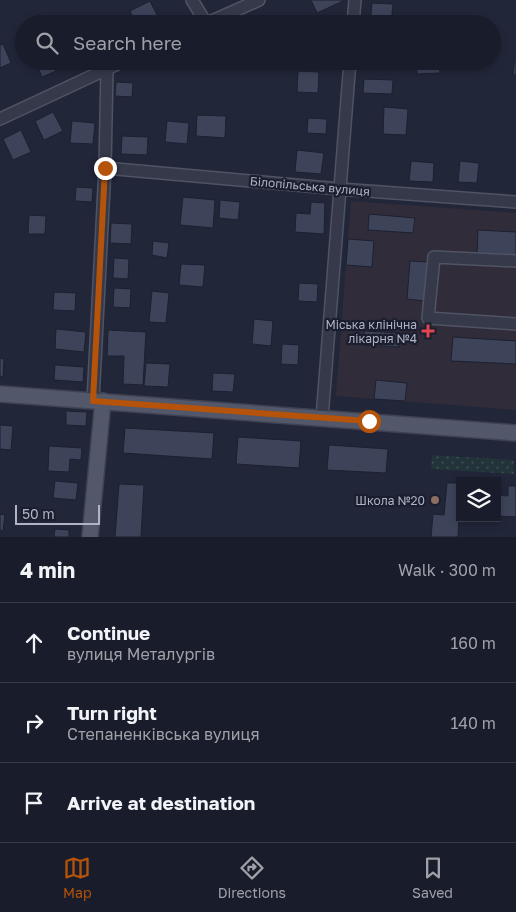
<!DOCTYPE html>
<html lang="en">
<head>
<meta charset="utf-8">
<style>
  body { margin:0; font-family:"Golos Text",sans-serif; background:#222533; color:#f1f3f6 }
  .controls { position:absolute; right:15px; bottom:15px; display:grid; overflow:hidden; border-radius:0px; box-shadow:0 2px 8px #0003 }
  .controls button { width:45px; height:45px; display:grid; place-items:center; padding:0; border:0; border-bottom:1px solid #373a47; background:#191c2b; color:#f1f3f6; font:25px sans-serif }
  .scale { position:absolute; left:15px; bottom:12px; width:85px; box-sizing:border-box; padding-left:5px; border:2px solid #afb3c5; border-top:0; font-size:14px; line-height:18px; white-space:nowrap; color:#afb3c5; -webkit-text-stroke:4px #1a1e2e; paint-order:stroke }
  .stop { position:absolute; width:15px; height:15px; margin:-11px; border:4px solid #b45309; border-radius:50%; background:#fff }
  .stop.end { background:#b45309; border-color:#fff; box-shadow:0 1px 5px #0008 }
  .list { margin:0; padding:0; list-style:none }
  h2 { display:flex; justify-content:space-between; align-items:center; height:65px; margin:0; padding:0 20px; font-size:21px }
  h2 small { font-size:16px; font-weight:400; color:#9fa1a9 }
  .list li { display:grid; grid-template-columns:32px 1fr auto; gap:15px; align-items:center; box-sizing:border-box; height:80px; padding:0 20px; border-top:1px solid #373a47 }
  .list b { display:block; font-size:19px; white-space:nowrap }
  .list p { margin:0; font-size:16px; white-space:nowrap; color:#9fa1a9 }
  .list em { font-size:16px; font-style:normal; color:#9fa1a9 }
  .icon { flex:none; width:28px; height:28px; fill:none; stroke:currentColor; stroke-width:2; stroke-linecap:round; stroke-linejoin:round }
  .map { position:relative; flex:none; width:516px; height:537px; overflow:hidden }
  .search { position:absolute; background:#191c2b; box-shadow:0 2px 8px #0003; left:15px; right:15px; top:15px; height:55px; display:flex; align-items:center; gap:12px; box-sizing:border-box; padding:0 18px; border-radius:28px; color:#9fa1a9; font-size:19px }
  .sheet { height:305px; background:#191c2b }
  nav { display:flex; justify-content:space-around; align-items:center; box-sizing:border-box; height:70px; border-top:1px solid #373a47; background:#191c2b; font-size:14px; color:#9fa1a9 }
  nav a { display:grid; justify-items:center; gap:2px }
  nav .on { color:#b45309 }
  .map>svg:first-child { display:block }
</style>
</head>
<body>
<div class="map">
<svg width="516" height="537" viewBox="0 0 516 537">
  <defs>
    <pattern id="grass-dots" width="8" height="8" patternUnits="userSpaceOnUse" patternTransform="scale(1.25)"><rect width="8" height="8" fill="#23333a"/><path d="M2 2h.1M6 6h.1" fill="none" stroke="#404e55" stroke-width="1.8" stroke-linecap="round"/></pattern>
  </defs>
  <rect width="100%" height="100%" fill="#212639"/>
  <!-- medical -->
  <path fill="#312c3a" d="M351 201 516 213V410L336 396Z"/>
  <!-- grass -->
  <path fill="url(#grass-dots)" d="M432 455 514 460V474L431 469Z"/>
  <!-- building -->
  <g fill="#3d4359" stroke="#1c2030">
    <path d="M311 0H342L343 1 317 13Z"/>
    <path d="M150 1 160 21 155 24H136L130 11Z"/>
    <path d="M372 3 393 4 391 24H370Z"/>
    <path d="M262 18 265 24H249Z"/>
    <path d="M3 44 11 63 0 68V45Z"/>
    <path d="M515 56 516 57V75H513Z"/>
    <path d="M35 61H51L56 71 42 77Z"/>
    <path d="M197 61H216L200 69Z"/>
    <path d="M439 61 440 73 417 74V62Z"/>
    <path d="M298 71 319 72 318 93 297 92Z"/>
    <path d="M364 79 393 80 392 94 363 93Z"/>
    <path d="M116 82 133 83 132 97 115 96Z"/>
    <path d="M384 107 408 109 406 135 383 134Z"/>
    <path d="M53 112 63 131 44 140 35 121Z"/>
    <path d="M197 115 226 116 225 138 196 136Z"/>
    <path d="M308 118 327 119 326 134 307 133Z"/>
    <path d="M72 121 95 123 93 144 70 143Z"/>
    <path d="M167 121 189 123 187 144 165 142Z"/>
    <path d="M21 130 31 152 13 160 3 139Z"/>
    <path d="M122 136 148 137 147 155 121 154Z"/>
    <path d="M297 150 324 153 321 174 295 172Z"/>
    <path d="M411 161 434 163 433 182 409 181Z"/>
    <path d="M460 161 479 163 477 183 458 182Z"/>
    <path d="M76 187 93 188 92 202 75 201Z"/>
    <path d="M183 197 215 200 213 228 180 225Z"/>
    <path d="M220 200 240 202 238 220 219 218Z"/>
    <path d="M311 202 325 203 324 234 295 232 296 213 310 214Z"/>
    <path d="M369 214 415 218 413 233 368 230Z"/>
    <path d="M29 215 46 216 45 234H28Z"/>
    <path d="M111 223 132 224 131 244 110 243Z"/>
    <path d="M478 230 516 232V256L477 254Z"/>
    <path d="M348 239 374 241 372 267 346 265Z"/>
    <path d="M153 241 169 243 167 258 152 255Z"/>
    <path d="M114 258 129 259 128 279 113 278Z"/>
    <path d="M410 261 428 262 425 301 407 299Z"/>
    <path d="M181 264 205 265 203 287 179 285Z"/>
    <path d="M299 283 318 284 317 302 298 301Z"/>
    <path d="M114 288 131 289 130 308 113 307Z"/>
    <path d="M152 291 169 293 166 323 149 322Z"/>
    <path d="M54 292 76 293 75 311 53 310Z"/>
    <path d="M254 319 273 321 271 346 252 344Z"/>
    <path d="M56 329 86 332 84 352 55 349Z"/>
    <path d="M108 330 146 332 143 385 123 384 124 356H107Z"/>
    <path d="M364 331 400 333 399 347 364 345Z"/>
    <path d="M453 337 516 341V364L451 361Z"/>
    <path d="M282 344 299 345 298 365 281 364Z"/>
    <path d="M0 358 4 359 3 377 0 376Z"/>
    <path d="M146 363 170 364 168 387 144 386Z"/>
    <path d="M55 365 84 367 83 382 54 380Z"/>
    <path d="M213 373 235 374 233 392 212 391Z"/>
    <path d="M376 380 407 383 405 401 374 399Z"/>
    <path d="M66 411 87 412 86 426 66 425Z"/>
    <path d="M0 425 13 426 11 450 0 449Z"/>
    <path d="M125 428 214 433 212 459 123 453Z"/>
    <path d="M238 437 301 441 299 468 236 464Z"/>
    <path d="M329 445 388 449 386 473 327 470Z"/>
    <path d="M49 446 82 448 81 460 70 459 69 472 48 471Z"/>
    <path d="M55 481 78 483 76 500 53 498Z"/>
    <path d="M447 483H459L460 514 457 513V516H459L458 537H431L433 514 444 515Z"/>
    <path d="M119 484 144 485 141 537H115Z"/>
    <path d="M508 486H516V517L497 516V495L508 496Z"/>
    <path d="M0 514 5 515 3 531 0 530Z"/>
    <path d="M55 529 69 530V537H54Z"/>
  </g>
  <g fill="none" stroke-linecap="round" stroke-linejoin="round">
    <!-- minor casing -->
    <g stroke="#4f5364" stroke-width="14">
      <g id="minor">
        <path d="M192 0 206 23"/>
        <path d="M205 24 259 0"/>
        <path d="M353 24 355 0"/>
        <path d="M0 119 124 61"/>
        <path d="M105 168 340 189 516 202"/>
        <path d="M516 261 434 257 428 318 516 324"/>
        <path d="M93 401 105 168 107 69"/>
        <path d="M322 418 350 61"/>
      </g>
    </g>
    <!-- major casing -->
    <g stroke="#3e4252" stroke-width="18">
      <g id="major">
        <path d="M0 394 516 433"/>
        <path d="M90 537 103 401"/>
      </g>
    </g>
    <!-- minor -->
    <use href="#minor" stroke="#353949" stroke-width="11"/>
    <!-- major -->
    <use href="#major" stroke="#525769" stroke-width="15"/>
  </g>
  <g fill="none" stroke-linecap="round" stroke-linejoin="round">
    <!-- route -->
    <path stroke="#b45309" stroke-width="6" d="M105 168 93 401 369 421"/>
  </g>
  <!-- markers -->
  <path fill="#e0444e" stroke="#1a1e2e" stroke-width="2" d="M425.5 323.5h5v5h5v5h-5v5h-5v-5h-5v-5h5z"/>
  <circle fill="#8d6e63" stroke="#1a1e2e" stroke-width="2" cx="435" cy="500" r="5"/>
  <g text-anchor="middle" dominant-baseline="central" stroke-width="4.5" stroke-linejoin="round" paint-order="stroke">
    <!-- street labels -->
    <g font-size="12" fill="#afb3c5" stroke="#1a1e2e">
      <text transform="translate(310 186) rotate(5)">Білопільська вулиця</text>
    </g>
    <!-- poi labels -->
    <g font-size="12" fill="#afb3c5" stroke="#1a1e2e" text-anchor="end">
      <text x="417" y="324">Міська клінічна<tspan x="417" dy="14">лікарня №4</tspan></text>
      <text x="425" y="500">Школа №20</text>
    </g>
  </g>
</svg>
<div class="controls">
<button><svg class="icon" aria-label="layers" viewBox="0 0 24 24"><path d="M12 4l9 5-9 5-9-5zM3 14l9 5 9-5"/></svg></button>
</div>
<div class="scale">50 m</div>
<div class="stop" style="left:369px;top:421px"></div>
<div class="stop end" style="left:105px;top:168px"></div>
<div class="search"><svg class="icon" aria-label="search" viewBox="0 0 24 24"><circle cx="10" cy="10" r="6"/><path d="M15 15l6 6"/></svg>Search here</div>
</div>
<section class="sheet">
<h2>4 min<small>Walk · 300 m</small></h2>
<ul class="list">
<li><svg class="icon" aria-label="ahead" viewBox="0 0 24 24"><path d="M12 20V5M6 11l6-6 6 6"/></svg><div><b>Continue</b><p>вулиця Металургів</p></div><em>160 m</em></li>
<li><svg class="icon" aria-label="right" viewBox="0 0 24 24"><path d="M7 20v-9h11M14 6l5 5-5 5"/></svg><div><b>Turn right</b><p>Степаненківська вулиця</p></div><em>140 m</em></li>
<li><svg class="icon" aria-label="arrive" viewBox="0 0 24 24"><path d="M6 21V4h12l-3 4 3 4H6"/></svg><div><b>Arrive at destination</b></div></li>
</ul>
</section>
<nav>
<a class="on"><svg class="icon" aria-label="map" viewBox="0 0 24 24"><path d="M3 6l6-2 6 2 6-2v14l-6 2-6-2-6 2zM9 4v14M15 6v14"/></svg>Map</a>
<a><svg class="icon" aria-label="directions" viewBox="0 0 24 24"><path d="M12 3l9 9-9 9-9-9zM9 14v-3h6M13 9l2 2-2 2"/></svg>Directions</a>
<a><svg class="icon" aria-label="saved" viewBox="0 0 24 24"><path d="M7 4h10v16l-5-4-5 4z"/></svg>Saved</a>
</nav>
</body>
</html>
